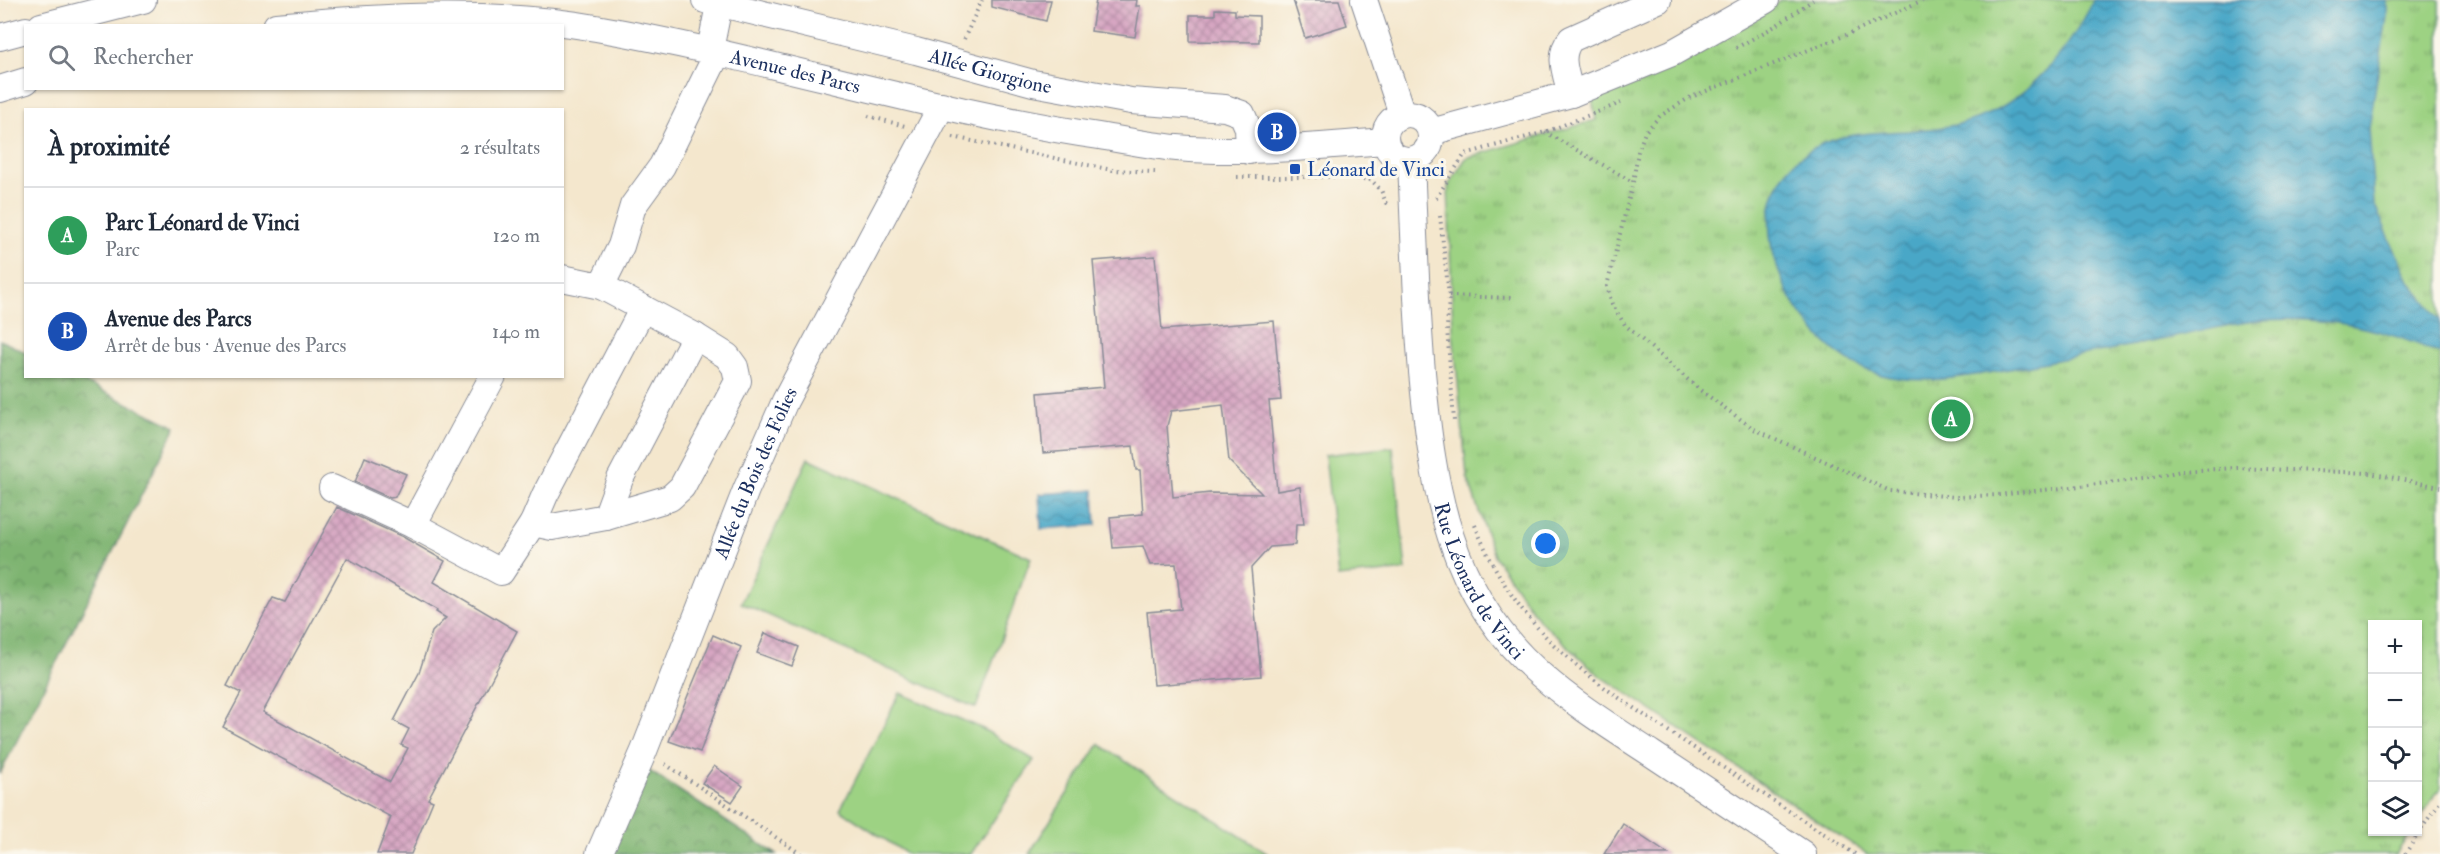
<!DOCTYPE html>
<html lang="fr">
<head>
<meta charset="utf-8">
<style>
  body { margin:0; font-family:"IM FELL Double Pica",serif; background:#f6f6f7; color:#1f2937 }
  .controls { position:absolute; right:18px; bottom:18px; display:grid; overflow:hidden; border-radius:0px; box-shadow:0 2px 4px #0004 }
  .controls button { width:54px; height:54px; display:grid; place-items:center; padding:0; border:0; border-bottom:2px solid #e0e1e3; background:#fff; color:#1f2937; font:30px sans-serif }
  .you { position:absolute; left:1546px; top:544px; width:21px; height:21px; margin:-15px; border:4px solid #fff; border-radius:50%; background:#1a73e8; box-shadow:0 0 0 9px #1a73e833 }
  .badge { display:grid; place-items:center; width:39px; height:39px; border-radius:50%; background:#b45309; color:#fff; font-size:20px; font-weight:700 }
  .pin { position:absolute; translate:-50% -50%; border:3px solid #fff; box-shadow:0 2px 6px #0006 }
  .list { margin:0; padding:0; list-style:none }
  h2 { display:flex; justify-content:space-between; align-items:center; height:78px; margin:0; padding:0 24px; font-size:26px }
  h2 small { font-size:20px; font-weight:400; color:#747a83 }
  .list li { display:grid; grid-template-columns:39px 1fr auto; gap:18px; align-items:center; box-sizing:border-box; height:96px; padding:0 24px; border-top:2px solid #e0e1e3 }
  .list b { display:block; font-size:22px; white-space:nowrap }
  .list p { margin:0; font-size:20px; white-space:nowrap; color:#747a83 }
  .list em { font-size:20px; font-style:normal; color:#747a83 }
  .icon { flex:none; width:33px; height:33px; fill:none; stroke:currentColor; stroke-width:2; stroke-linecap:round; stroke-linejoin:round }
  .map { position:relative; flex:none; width:2440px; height:854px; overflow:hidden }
  .search { position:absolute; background:#fff; box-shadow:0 2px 4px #0004; left:24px; top:24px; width:540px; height:66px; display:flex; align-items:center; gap:15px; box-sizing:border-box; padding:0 21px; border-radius:0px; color:#747a83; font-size:22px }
  .panel { position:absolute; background:#fff; box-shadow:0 2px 4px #0004; left:24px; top:108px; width:540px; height:270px; border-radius:0px }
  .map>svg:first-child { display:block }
</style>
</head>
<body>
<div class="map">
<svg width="2440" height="854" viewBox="0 0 2440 854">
  <defs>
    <pattern id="forest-crowns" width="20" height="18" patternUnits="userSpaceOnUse" patternTransform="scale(1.5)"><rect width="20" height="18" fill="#7eb471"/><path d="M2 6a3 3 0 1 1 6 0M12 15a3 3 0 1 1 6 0" fill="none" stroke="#669360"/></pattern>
    <pattern id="park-tufts" width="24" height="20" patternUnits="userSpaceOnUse" patternTransform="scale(1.5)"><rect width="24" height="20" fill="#9dd283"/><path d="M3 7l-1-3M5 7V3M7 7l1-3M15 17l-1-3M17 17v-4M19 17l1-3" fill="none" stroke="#7fab6e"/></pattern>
    <pattern id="water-waves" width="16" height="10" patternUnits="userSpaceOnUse" patternTransform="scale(1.5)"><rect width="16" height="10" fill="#49a7c7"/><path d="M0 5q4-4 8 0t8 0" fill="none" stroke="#3c88a5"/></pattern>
    <pattern id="building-cross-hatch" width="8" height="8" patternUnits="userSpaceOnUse" patternTransform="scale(1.5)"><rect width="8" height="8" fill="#d7a6c2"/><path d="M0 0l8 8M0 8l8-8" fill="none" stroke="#ae88a1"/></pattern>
  </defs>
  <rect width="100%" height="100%" fill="#fbf7ec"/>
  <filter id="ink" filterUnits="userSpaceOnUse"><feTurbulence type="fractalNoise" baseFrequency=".0167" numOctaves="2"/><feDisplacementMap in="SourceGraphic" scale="12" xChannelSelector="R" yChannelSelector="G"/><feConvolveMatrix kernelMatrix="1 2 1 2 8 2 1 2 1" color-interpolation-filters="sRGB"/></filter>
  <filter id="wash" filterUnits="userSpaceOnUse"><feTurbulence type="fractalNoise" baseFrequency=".008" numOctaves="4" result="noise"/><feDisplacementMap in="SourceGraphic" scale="24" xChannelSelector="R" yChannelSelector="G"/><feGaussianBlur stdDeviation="1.35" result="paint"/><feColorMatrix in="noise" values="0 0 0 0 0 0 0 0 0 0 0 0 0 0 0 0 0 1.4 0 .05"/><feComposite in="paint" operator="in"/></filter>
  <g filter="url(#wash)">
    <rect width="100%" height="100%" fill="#f4e7cd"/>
    <!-- grass -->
    <g fill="#9dd283" stroke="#5c8070" stroke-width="1.5">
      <path d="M1393 447 1406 570 1338 577 1325 455Z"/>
      <path d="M808 458 1031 558 976 708 741 603Z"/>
      <path d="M900 693 983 729 1034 760 971 854H907L840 810Z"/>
      <path d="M1099 744 1268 854H1029Z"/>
    </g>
    <!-- forest -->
    <g fill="url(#forest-crowns)" stroke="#4c7268" stroke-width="1.5">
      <path d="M0 340 25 352 26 376 74 377 176 427 0 774Z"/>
      <path d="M648 770 776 854H612Z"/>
    </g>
    <!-- park -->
    <path fill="url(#park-tufts)" stroke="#5c8070" stroke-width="1.5" d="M1781 0H2440V788L2418 821V624H2372V832H2411L2396 854H1867L1599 675 1538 619 1494 556 1467 476 1453 332 1448 186 1466 158 1596 120 1592 99 1716 42Z"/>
    <!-- water -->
    <g fill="url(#water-waves)" stroke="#326b92" stroke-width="1.5">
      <path d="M2094 0H2387V17L2369 128 2374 204 2409 281 2440 320V354C2386 328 2324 316 2264 320 2234 322 2205 331 2175 337 2122 347 2069 358 2015 368 1968 376 1913 389 1867 370 1791 340 1721 200 1814 148 1843 132 1876 133 1908 131 1928 129 1948 128 1967 122 2025 105 2068 52 2094 0Z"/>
      <path d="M1094 490 1096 525 1041 529 1039 494Z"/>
    </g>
    <g id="blocks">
      <!-- building -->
      <g fill="url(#building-cross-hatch)" fill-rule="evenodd">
        <path d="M992 0H1051L1046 21 992 7Z"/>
        <path d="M1096 0H1137L1136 6H1140L1135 37 1091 31Z"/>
        <path d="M1293 0H1339L1347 25 1305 38Z"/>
        <path d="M1215 9 1235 10V15L1259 16V42L1190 41V15H1215Z"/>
        <path d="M1155 256 1162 330 1274 321 1281 400 1269 401 1277 491 1300 487 1304 524H1296L1295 545 1270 547 1251 568 1261 676 1154 685 1147 612 1181 609 1176 564 1150 565 1143 546 1113 548 1110 517 1143 514 1140 470H1136L1133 446 1043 453 1038 393 1104 387 1093 261ZM1223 405 1229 461 1262 494 1210 493 1173 497 1167 426 1171 411Z"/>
        <path d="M365 457 406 474 395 497 390 498 355 482Z"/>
        <path d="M337 507 403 537 445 561 434 582 517 631 428 799 433 801 411 854H377L391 817 223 727 241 693 227 686 261 620 273 598 285 602ZM347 558 437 610 436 612 446 618 432 632 419 673 394 721 409 729 401 745 408 748 390 782 263 712Z"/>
        <path d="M765 633 799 647 792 666 757 653Z"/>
        <path d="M713 635 741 647 700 752 669 741Z"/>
        <path d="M714 766 743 786 732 802 702 783Z"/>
        <path d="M1623 824 1668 854H1604Z"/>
      </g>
    </g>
  </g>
  <g filter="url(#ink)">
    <use href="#blocks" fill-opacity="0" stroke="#888b96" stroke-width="1.5"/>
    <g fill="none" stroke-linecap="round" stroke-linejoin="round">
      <!-- minor casing -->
      <g stroke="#888b96" stroke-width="28">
        <g id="minor">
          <path id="s1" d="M705 0 916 51 1033 83 1131 101 1225 108 1242 114 1248 128 1249 151"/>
          <path d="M1364 0 1402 114"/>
          <path d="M41 26 143 0"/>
          <path id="s2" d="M276 26C383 16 490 10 596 28 765 57 929 111 1099 136 1124 140 1151 146 1177 148 1247 154 1315 146 1385 141"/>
          <path d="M0 37 26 30"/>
          <path d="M710 50 720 0"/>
          <path d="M0 89 26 81"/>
          <path d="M1571 94C1566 74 1557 55 1571 39L1658 0"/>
          <circle cx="1408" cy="137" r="23"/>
          <path d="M1431 132 1571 94 1672 53 1766 0"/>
          <path id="s3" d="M1411 160C1414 231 1416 302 1422 372 1433 488 1448 594 1541 675 1575 705 1614 729 1652 754 1702 787 1753 821 1803 854"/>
          <path d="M601 286 621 246 633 206 662 166 718 52"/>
          <path d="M332 488 413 525 501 572 533 523 545 495 643 308"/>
          <path d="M606 517 620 479 695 336"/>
          <path d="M533 523 552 527 606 517 670 498 682 487 738 381 735 367 727 356 695 336 601 286 562 278"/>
          <path d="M413 525 493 376"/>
          <path id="s4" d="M599 854 644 751 746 490 785 401 942 105"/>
        </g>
      </g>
      <!-- path -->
      <g stroke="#888b96" stroke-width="4" stroke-dasharray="1.5 4.5" stroke-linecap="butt">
        <path d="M1923 0 1851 33 1689 98 1660 116 1645 132 1638 152 1633 182 1607 286 1612 304 1625 325 1700 390 1754 429 1890 491 1956 497 1998 495 2144 479 2181 471 2237 468 2369 473 2440 487"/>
        <path d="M964 39 982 0"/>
        <path d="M1736 48 1777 25 1813 0"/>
        <path d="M868 116 905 126"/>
        <path d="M1545 132 1633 182"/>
        <path d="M953 137 1112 170 1155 172"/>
        <path d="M1237 177H1345L1371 180 1381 190 1386 203H1390"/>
        <path d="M1436 198 1465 154 1545 132 1621 103"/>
        <path d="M1440 216 1449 296 1447 328 1454 421"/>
        <path d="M1449 296 1513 298"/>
        <path d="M1475 525C1520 639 1597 684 1694 748 1748 784 1801 819 1855 854"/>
        <path d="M665 764 801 854"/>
        <path d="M2405 854 2440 801"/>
      </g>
      <!-- minor -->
      <use href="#minor" stroke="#fff" stroke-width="26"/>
    </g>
  </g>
  <!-- markers -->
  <rect fill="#1a4fb4" stroke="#fbf7ec" stroke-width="2" x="1289" y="163" width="12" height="12" rx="3"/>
  <g text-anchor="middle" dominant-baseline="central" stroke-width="6" stroke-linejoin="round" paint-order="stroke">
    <!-- street labels -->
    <g font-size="20" fill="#1b2f5e" stroke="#fbf7ec">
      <text stroke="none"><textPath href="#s1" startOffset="294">Allée Giorgione</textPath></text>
      <text stroke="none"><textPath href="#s2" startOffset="525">Avenue des Parcs</textPath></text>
      <text stroke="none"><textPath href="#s4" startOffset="412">Allée du Bois des Folies</textPath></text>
      <text stroke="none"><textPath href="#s3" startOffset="432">Rue Léonard de Vinci</textPath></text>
    </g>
    <!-- transit labels -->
    <g font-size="20" fill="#164399" stroke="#fbf7ec" text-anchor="start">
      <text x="1307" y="169">Léonard de Vinci</text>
    </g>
  </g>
</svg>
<div class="controls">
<button>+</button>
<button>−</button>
<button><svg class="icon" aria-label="locate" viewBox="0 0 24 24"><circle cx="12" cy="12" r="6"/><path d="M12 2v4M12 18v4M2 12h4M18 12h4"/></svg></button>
<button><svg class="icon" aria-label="layers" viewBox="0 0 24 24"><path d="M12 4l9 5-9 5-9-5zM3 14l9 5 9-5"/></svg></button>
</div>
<div class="you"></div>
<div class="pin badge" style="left:1951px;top:419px;background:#2e9e5b">A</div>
<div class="pin badge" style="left:1277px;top:132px;background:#1a4fb4">B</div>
<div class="search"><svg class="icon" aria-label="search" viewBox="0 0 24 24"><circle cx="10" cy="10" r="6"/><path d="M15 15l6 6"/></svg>Rechercher</div>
<section class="panel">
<h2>À proximité<small>2 résultats</small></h2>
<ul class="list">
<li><span class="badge" style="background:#2e9e5b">A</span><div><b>Parc Léonard de Vinci</b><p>Parc</p></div><em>120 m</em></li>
<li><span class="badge" style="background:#1a4fb4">B</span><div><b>Avenue des Parcs</b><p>Arrêt de bus · Avenue des Parcs</p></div><em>140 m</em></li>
</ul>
</section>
</div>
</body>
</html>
